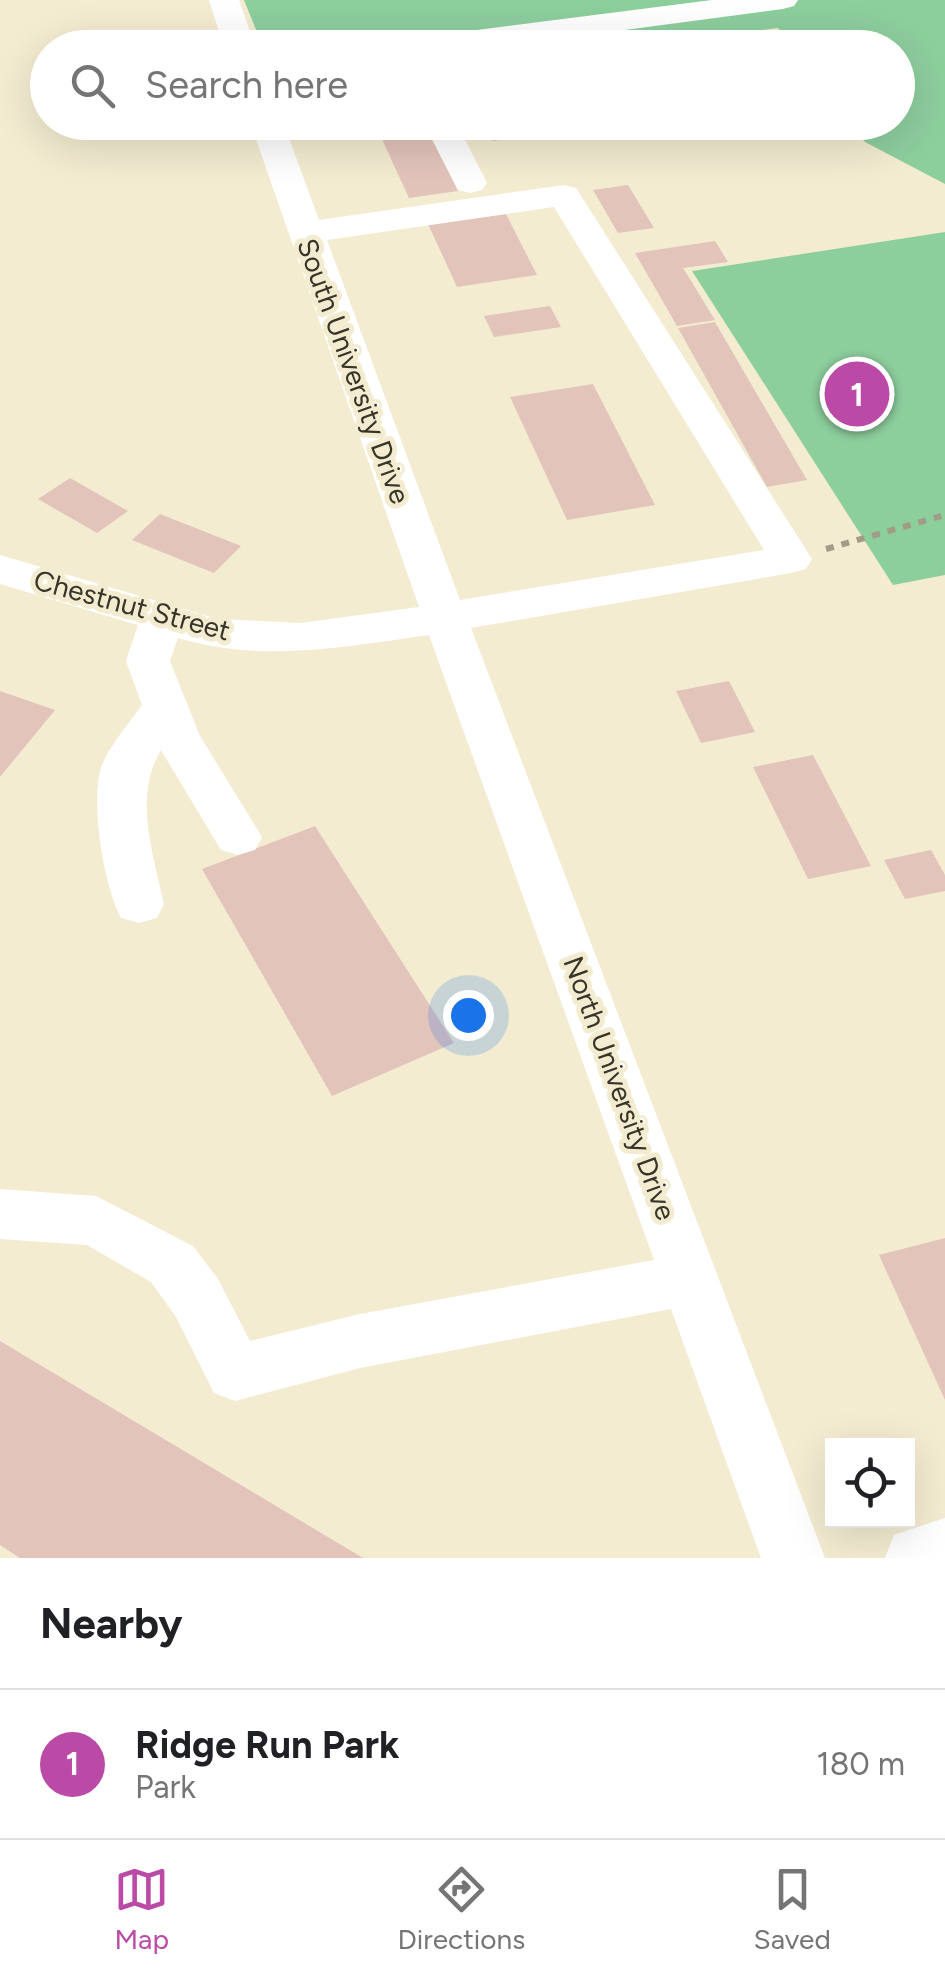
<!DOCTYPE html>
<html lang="en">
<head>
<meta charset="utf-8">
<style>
  body { margin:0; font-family:Figtree,sans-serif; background:#f6f6f6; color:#202124 }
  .controls { position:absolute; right:30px; bottom:30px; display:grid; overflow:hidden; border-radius:0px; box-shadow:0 10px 40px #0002 }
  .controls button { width:90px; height:90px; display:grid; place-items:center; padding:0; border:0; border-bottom:2px solid #e0e0e0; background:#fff; color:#202124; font:50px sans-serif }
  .you { position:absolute; left:468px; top:1015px; width:35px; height:35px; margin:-25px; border:8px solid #fff; border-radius:50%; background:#1a73e8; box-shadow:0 0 0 15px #1a73e833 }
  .badge { display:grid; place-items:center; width:65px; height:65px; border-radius:50%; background:#bb4aa7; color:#fff; font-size:32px; font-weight:700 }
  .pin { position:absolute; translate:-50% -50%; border:5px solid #fff; box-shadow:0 2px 10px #0006 }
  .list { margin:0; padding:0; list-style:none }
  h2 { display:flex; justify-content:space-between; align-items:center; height:130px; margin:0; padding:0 40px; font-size:42px }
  h2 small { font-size:32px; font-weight:400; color:#757577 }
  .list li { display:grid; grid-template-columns:65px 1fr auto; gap:30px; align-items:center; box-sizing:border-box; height:150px; padding:0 40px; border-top:2px solid #e0e0e0 }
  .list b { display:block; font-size:38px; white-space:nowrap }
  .list p { margin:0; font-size:32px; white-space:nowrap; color:#757577 }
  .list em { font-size:32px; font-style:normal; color:#757577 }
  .icon { flex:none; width:55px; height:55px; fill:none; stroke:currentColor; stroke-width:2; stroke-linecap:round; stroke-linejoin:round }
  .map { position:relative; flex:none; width:945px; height:1558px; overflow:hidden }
  .search { position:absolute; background:#fff; box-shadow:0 10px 40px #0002; left:30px; right:30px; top:30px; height:110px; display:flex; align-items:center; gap:25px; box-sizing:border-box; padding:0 35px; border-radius:55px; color:#757577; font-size:38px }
  .sheet { height:280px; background:#fff }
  nav { display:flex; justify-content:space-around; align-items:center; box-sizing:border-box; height:140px; border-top:2px solid #e0e0e0; background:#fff; font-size:28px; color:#757577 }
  nav a { display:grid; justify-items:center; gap:5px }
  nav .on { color:#bb4aa7 }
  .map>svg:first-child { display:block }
</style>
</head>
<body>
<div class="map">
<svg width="945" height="1558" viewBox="0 0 945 1558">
  <rect width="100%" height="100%" fill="#f3ecd1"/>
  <!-- green -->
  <g fill="#8dce9d">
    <path d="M244 0H945V184L865 142 851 123 898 122V48L793 47 778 28 627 48 263 47Z"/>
    <path d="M945 232V575L893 585 692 271Z"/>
  </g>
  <!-- building -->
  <g fill="#e2c4bb">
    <path d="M374 122H424L458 191 409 198Z"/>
    <path d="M484 122H616V125L493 141Z"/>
    <path d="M628 185 654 228 618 233 593 190Z"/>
    <path d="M505 212 537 275 457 287 428 224Z"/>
    <path d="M715 241 728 262 683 268 715 320 677 326 635 253Z"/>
    <path d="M550 306 561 327 494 337 484 316Z"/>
    <path d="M715 322 807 480 767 487 678 328Z"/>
    <path d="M593 384 655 505 567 520 510 397Z"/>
    <path d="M70 478 128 511 97 533 38 499Z"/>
    <path d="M160 514 241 546 214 573 132 540Z"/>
    <path d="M729 681 755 732 701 743 676 691Z"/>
    <path d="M0 691 55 710 0 777Z"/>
    <path d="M813 755 871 866 808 879 753 767Z"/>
    <path d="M315 826 454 1043 332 1096 202 869Z"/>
    <path d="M931 850 945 875V891L905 899 884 860Z"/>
    <path d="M945 1238V1400L879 1255Z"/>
    <path d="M0 1341 363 1558H20L0 1545Z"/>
  </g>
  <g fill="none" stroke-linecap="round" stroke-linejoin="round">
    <!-- path -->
    <path stroke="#a19c88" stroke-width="6" stroke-dasharray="8 8" stroke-linecap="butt" d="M826 549 945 515"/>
    <!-- minor -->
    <g fill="#fff" fill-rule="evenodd">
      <path d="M209 0H239L256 48H224Z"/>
      <path d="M712 0H798L794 6 783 9 490 48H398L402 41 413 38Z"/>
      <path d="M250 122H283L319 220 564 185 576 188 812 559 806 569 791 573 471 628 825 1558H761L671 1309 360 1368 235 1401 214 1393 176 1317 151 1282 87 1245 0 1239V1189L96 1196 193 1246 218 1279 250 1341 360 1314 654 1260 429 635C344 647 262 663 178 638L170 661 200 736 262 837 255 850 238 855 221 850 161 750C133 796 153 854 164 904L157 918 139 923 121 918C104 886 91 807 100 771 106 749 129 724 142 705L126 661 138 625 0 584V555L218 619 300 623 419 607ZM554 207 764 550 460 600 327 240Z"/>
      <path d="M423 122H456L487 183 482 190 470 193 458 190Z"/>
      <path d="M945 1518V1558H885L894 1535Z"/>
    </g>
  </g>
  <g text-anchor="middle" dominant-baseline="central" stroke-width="10" stroke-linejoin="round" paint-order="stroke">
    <!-- street labels -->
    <g font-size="28" fill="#373429" stroke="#f3ecd1">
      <text transform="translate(354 371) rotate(70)">South University Drive</text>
      <text transform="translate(132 605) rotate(15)">Chestnut Street</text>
      <text transform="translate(620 1088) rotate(70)">North University Drive</text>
    </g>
  </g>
</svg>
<div class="controls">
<button><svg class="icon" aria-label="locate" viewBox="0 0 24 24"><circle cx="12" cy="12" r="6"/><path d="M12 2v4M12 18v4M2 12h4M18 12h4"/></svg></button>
</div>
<div class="you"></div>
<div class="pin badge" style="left:857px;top:394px">1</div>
<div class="search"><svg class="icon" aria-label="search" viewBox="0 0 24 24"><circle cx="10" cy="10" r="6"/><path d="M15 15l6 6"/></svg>Search here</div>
</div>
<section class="sheet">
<h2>Nearby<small></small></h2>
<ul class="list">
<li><span class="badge">1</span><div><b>Ridge Run Park</b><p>Park</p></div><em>180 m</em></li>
</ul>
</section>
<nav>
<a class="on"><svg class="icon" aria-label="map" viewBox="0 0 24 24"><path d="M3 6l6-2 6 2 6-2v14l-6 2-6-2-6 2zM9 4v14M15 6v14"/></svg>Map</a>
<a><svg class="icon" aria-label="directions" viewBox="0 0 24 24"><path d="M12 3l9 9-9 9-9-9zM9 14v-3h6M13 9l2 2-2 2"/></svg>Directions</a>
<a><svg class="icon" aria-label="saved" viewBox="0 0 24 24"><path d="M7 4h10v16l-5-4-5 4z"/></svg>Saved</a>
</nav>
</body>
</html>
